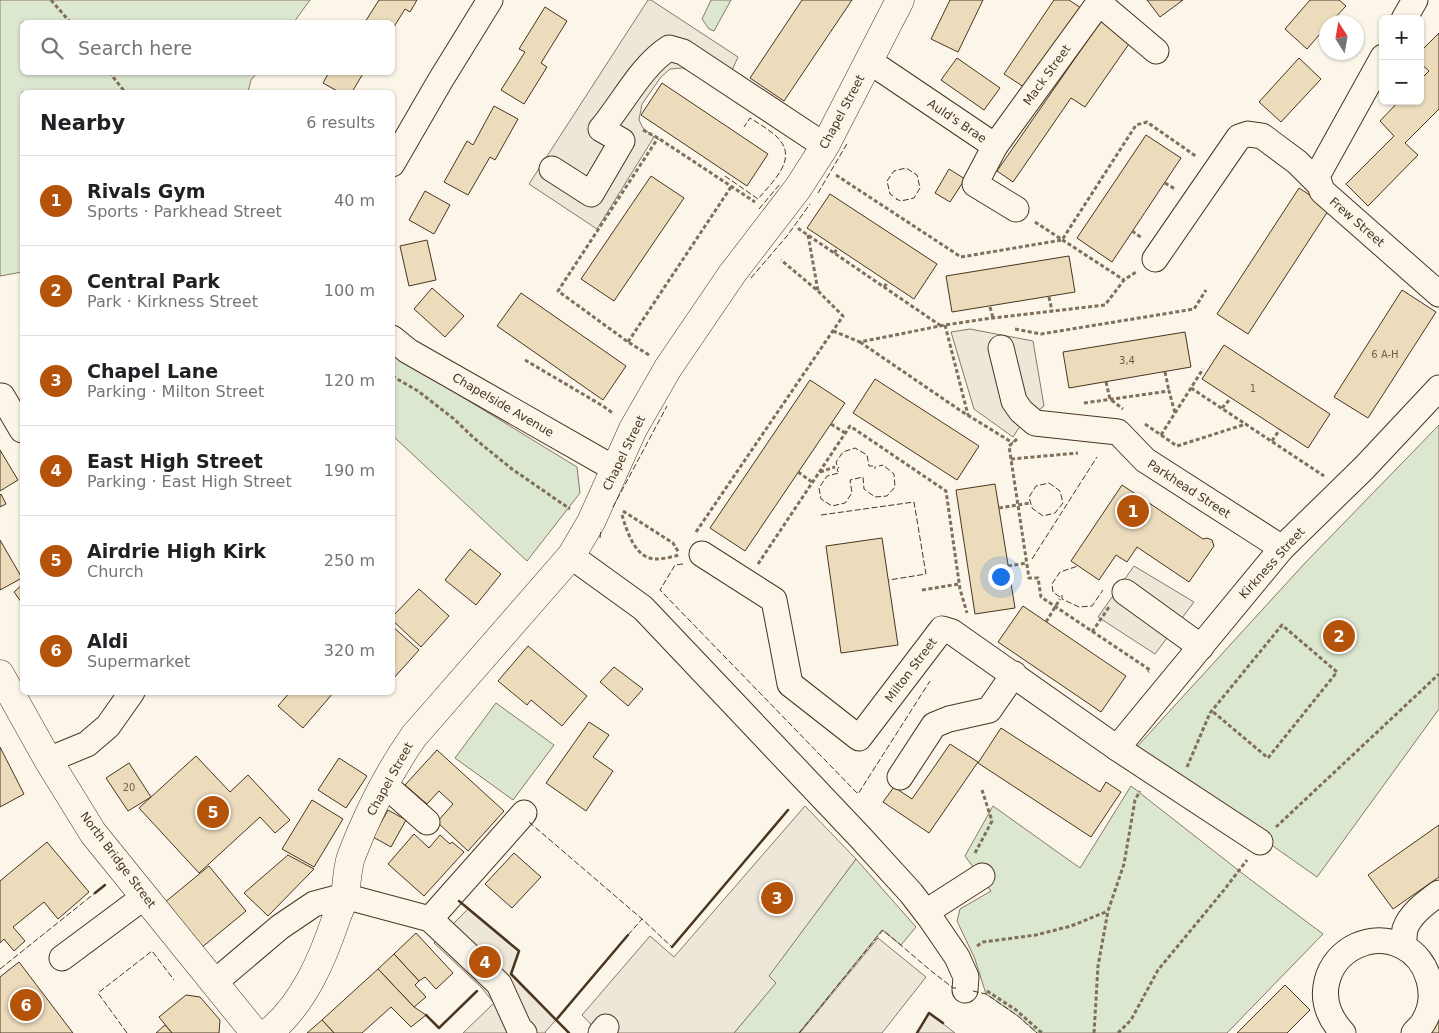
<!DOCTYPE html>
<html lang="en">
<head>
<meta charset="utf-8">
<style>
  body { margin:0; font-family:"DejaVu Sans",sans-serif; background:#f2f2f2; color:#202124 }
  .controls { position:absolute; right:15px; top:15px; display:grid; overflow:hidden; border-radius:8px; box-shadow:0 1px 4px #0004 }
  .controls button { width:45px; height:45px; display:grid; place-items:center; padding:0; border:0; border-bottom:1px solid #e0e0e0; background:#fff; color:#202124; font:25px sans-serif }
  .compass { position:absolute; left:1319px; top:15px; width:45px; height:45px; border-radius:50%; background:#fff; box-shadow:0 1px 4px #0004; rotate:349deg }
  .you { position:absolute; left:1000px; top:576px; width:18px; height:18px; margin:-12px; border:4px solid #fff; border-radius:50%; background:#1a73e8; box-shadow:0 0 0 8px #1a73e833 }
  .badge { display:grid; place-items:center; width:32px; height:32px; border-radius:50%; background:#b45309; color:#fff; font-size:16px; font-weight:700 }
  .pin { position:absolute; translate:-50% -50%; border:2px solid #fff; box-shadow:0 1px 5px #0006 }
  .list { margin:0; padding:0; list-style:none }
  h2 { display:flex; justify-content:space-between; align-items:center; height:65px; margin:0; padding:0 20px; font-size:21px }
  h2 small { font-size:16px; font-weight:400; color:#757577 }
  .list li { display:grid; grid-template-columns:32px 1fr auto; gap:15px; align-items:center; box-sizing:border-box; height:90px; padding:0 20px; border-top:1px solid #e0e0e0 }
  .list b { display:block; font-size:19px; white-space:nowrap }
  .list p { margin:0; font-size:16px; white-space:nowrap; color:#757577 }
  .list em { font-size:16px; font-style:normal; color:#757577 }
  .icon { flex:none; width:28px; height:28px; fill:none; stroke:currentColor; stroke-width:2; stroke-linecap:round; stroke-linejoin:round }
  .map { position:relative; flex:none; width:1439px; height:1033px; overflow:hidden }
  .search { position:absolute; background:#fff; box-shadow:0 1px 4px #0004; left:20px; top:20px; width:375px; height:55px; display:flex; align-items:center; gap:12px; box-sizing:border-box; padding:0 18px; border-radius:8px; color:#757577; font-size:19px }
  .panel { position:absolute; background:#fff; box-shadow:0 1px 4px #0004; left:20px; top:90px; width:375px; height:605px; border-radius:8px }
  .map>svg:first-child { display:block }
</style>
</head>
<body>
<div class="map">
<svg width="1439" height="1033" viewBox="0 0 1439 1033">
  <rect width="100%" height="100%" fill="#fbf6e9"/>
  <!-- green -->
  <g fill="#dce7d0" stroke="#887966">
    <path d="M0 0H310L294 22H22V72L257 73 251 80 248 92H22V272L0 276Z"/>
    <path d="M711 0H731L714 31 709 29 702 19Z"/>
    <path d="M392 354 577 467 580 493 527 561 393 436Z"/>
    <path d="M1439 425V709L1317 877 1135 749 1305 563Z"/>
    <path d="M496 703 554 745 513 800 455 758Z"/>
    <path d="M1131 786 1247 877 1323 934 1227 1033H1037L1018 1016 986 994 975 959 957 921 960 909 991 891 965 856 993 806 1080 868Z"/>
    <path d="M856 859 916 927 901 945 882 930 799 1033H734L775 983 768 976Z"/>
  </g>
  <!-- parking -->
  <g fill="#ede7d9" stroke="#887966">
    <path d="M648 0H651L738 57 722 92 694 72 682 68 670 69 661 77 642 104 639 120 643 128 654 137 597 229 529 184Z"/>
    <path d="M970 329 1033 341 1044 406 1022 423 1013 437 974 409 951 332Z"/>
    <path d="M1134 566 1194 602 1155 654 1098 617Z"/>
    <path d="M805 806 856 859 769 976 776 983 734 1033H599L582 1015 650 936 674 957Z"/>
    <path d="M468 909 519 951 511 974 556 1020 545 1032 546 1033H463L494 1003 481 987 434 943Z"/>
    <path d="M878 938 926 977 882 1033H800Z"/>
    <path d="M929 1013 955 1033H917Z"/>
  </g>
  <!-- building -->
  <g fill="#ecdcbc" stroke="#4a3520">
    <path d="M379 0H417L410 12 405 9 392 30V22H365Z"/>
    <path d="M802 0H852L784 101 750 78Z"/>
    <path d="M950 0H983L958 52 931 39Z"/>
    <path d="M1054 0H1069L1081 8 1027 89 1004 74Z"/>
    <path d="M1147 0H1183L1160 17Z"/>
    <path d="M1310 0H1339L1346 6 1331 22H1326V27L1307 49 1285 29Z"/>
    <path d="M545 7 567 21 541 63 547 67 524 104 501 90 525 52 519 49Z"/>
    <path d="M1101 21 1131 41 1085 107 1071 98 1013 182 997 171Z"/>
    <path d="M1439 33V109L1405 143 1418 155 1368 206 1346 184 1394 136 1380 121 1399 101H1420V80L1429 71 1420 63V52Z"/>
    <path d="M957 58 1000 88 984 110 941 80Z"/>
    <path d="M1299 58 1321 79 1281 122 1259 102Z"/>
    <path d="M329 72H364L352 92H339L323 83Z"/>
    <path d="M662 83 768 154 747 186 641 115Z"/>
    <path d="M494 106 518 119 495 160 490 157 468 195 444 182 467 141 473 145Z"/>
    <path d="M1146 135 1181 158 1112 262 1077 238Z"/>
    <path d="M949 169 965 179 950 202 935 193Z"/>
    <path d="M651 176 684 198 614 301 581 279Z"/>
    <path d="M1299 188 1330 208 1248 334 1217 314Z"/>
    <path d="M425 191 450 205 434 234 409 220Z"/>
    <path d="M830 194 937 264 914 299 807 228Z"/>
    <path d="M427 240 436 280 409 286 400 246Z"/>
    <path d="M1069 256 1075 292 952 312 946 276Z"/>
    <path d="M432 288 464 316 445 337 414 309Z"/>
    <path d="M1402 290 1436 312 1368 418 1334 397Z"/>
    <path d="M521 293 626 366 603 400 497 326Z"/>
    <path d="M1185 332 1191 367 1069 388 1063 352Z"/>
    <path d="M1224 345 1330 414 1308 448 1202 379Z"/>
    <path d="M875 379 979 446 957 480 853 413Z"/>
    <path d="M810 380 845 403 745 551 710 528Z"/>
    <path d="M0 450 18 480 0 491Z"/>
    <path d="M995 484 1015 608 975 614 956 490Z"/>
    <path d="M1122 485 1203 539 1207 538 1212 540 1214 546 1189 582 1137 547 1127 562 1116 555 1099 580 1071 561Z"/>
    <path d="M1 494 6 504 0 507V495Z"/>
    <path d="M882 538 898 645 841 653 826 546Z"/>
    <path d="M0 540 22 578 0 590Z"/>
    <path d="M470 549 501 574 476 605 445 580Z"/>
    <path d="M22 585V603L14 592Z"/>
    <path d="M419 589 449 616 421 647 392 620V617Z"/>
    <path d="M1023 606 1126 676 1101 712 998 642Z"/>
    <path d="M392 626 419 650 392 680Z"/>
    <path d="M528 646 587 696 562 726 531 700 527 705 498 681Z"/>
    <path d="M614 667 643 689 628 706 600 682Z"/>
    <path d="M290 692H334L303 728 278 706Z"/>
    <path d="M589 722 609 735 593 757 613 771 586 811 546 783Z"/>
    <path d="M1001 728 1100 792 1106 782 1121 792 1091 837 978 763Z"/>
    <path d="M950 744 978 762 929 833 883 802 894 787 912 799Z"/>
    <path d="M0 747 24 794 0 807Z"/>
    <path d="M437 750 504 811 468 851 437 822 453 804 439 791 427 804 405 785Z"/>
    <path d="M196 756 230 792 248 775 290 820 275 833 260 817 199 873 139 808Z"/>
    <path d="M339 758 367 776 346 808 318 790Z"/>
    <path d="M129 763 151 797 128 811 106 778Z"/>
    <path d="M312 800 343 819 314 867 282 849Z"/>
    <path d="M388 810 406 820 391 847 373 837Z"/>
    <path d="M1439 825V877L1393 909 1368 875Z"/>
    <path d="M414 834 429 848 440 835 450 844 452 842 464 852 424 896 388 864Z"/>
    <path d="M47 842 89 892 58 919 44 902 13 927 25 941 14 951 4 939 0 943V881Z"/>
    <path d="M514 853 541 877 512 908 485 884Z"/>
    <path d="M288 855 314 869 268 916 244 893Z"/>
    <path d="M209 866 246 911 201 948 164 903Z"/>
    <path d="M416 933 453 973 436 989 425 977 419 981 394 954Z"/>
    <path d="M394 954 419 981 415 985 426 997 414 1007 378 969Z"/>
    <path d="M19 962 73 1033H0V977Z"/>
    <path d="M378 969 414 1007 426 1015 411 1027 391 1007 362 1033H334L322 1020Z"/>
    <path d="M1285 985 1310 1010 1287 1033H1237Z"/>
    <path d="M186 995 200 997 220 1020 219 1033H172L159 1017Z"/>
    <path d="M322 1020 334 1033H307Z"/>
    <path d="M1439 1021V1033H1430L1427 1029Z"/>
    <path d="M165 1025 172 1033H156Z"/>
  </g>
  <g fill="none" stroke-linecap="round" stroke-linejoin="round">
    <!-- minor casing -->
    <g stroke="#4a3520" stroke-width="27">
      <g id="minor">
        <path d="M1099 3 1156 51"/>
        <path d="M1404 19 1415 0"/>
        <path d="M1383 57 1317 176 1322 191 1439 294"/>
        <path d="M869 61 995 146 975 184 1016 209"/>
        <path d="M995 146 1101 0"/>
        <path d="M392 164 440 81 490 0"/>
        <path d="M552 169 591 194 622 141 601 129C623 103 641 66 669 48L683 52 825 146"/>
        <path d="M1155 259 1239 137 1248 134 1262 136 1297 162 1319 184"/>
        <path d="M392 338 408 351 615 469"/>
        <path d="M1001 348 1014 401 1021 411 1035 423 1118 432 1145 460 1282 548"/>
        <path d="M2 396 22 430"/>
        <path d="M702 554 774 600 790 684 859 738 942 629 952 632 1117 748 1260 842"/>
        <path d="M571 556 643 608 860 837 911 893 931 919 957 957 966 977 965 990"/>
        <path d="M1125 592 1201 647"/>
        <path d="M1117 748 1282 548 1364 468 1439 388"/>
        <path d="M48 760 87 744 108 726 132 692"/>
        <path d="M900 777 934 725 949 719 989 710 1014 674"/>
        <path d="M384 784 427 822"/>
        <path d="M926 912 982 876"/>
        <path d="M430 919 524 813"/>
        <path d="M1403 946C1404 941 1404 934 1405 929 1410 914 1427 902 1439 893"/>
        <path d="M62 958 144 897"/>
        <path d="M215 982 280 927 314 904 344 896 430 919 499 984 519 1028 524 1033"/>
        <path d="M601 1033 606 1027"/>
        <path d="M1343 1033C1329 1018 1322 1001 1327 981 1335 949 1372 931 1402 946 1429 959 1439 996 1424 1021 1422 1026 1417 1029 1414 1033"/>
      </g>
    </g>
    <!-- major casing -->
    <g stroke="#4a3520" stroke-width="29">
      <g id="major">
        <path d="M0 674 48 760 93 833 255 1033"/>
        <path d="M268 1033C304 1004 323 958 337 916 340 909 343 902 345 895 347 883 347 869 351 857 367 815 388 773 414 736L571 556 591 522 633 429 668 368 732 274 798 188 825 146 900 0"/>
      </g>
    </g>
    <!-- path -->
    <g stroke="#7f6f5c" stroke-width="3" stroke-dasharray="4 2.5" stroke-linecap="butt">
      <path d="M51 0 70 22"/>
      <path d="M109 72 125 92"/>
      <path d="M643 130 658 138 755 202"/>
      <path d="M836 175 961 257 1062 240 1136 125 1147 122 1197 157"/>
      <path d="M1165 183 1175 189"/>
      <path d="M1035 222 1124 280"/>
      <path d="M800 228 799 229 941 326"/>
      <path d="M1132 231 1142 238"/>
      <path d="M808 235 818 291"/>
      <path d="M834 253 838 248"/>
      <path d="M884 287 888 282"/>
      <path d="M1049 297 1052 311"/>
      <path d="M990 307 993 318"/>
      <path d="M945 325 968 415"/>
      <path d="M1015 329 1041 334 1194 309 1206 290"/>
      <path d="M833 331 860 342 945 325 985 319 1105 305 1124 280 1136 272"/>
      <path d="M628 342 731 187"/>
      <path d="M860 342 961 411 1013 443"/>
      <path d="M649 355 628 342 558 291 658 138"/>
      <path d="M525 360 603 406 614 414"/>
      <path d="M1165 372 1169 391"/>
      <path d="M392 376 418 391 454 419 475 439 512 469 570 509"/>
      <path d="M1106 382 1110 399 1123 409"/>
      <path d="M1191 388 1324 476"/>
      <path d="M1084 403 1169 391 1175 413"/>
      <path d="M1222 408 1231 398"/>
      <path d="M831 424 845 433"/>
      <path d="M1145 424 1177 446 1246 424"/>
      <path d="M1161 435 1203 369"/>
      <path d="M1017 439 1009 446 1029 578H1038L1041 597 1150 670 1148 672"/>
      <path d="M1272 441 1280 429"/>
      <path d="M1011 459 1078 453"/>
      <path d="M798 472 812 482"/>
      <path d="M820 472 835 467"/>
      <path d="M999 508 1030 503"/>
      <path d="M623 511 673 543 679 553"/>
      <path d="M622 515C627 531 635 559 656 559 663 559 672 557 679 555"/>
      <path d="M696 532 843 316 818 291 781 260"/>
      <path d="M758 564 850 426 946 491 960 589 967 613"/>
      <path d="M1008 566 1027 563"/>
      <path d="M922 590 959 584"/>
      <path d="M1046 622 1060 599"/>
      <path d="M1092 632 1109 607"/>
      <path d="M1187 767 1210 713 1282 625 1337 672 1268 758 1212 711"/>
      <path d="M1276 827 1439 674"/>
      <path d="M975 853 992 821 982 790"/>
      <path d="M977 946 983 942 1036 935 1071 926 1108 911"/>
      <path d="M987 991 1016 1010 1042 1033"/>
      <path d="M1094 1033 1098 966 1108 911 1124 864 1135 800 1140 791"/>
      <path d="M1118 1033 1131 1020 1158 970 1224 890 1247 860"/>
    </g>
    <!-- minor -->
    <use href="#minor" stroke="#fbf6e9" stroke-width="25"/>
    <!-- major -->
    <use href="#major" stroke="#fbf6e9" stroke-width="28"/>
    <!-- fence -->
    <g stroke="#4a3520" stroke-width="1" stroke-dasharray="6 2.5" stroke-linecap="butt">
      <path d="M725 176 758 199C773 181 800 158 776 136 768 129 758 123 750 118L744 127"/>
      <path d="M818 193 848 142"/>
      <path d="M893 196 890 194 887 181 894 171 906 168 917 175 920 188 914 198 901 201 896 199 898 196"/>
      <path d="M759 209 780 184"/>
      <path d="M751 278 787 236 810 204"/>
      <path d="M837 465 836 462 843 452 855 448 867 455 869 466H875V469"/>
      <path d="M839 467 837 470 839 473 827 476 819 488 821 499 832 506 845 503 852 493 850 480 863 477 864 489 875 497 887 496 895 487 894 474 883 465 879 466"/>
      <path d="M1049 483 1060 491 1063 503 1055 513 1043 516 1032 508 1029 497 1036 486Z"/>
      <path d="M613 507 667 406"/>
      <path d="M821 515 914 502 926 574 889 580"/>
      <path d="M600 538 601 529"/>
      <path d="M1032 559 1097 457"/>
      <path d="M683 564 675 565 660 590 858 794 930 681"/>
      <path d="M1062 595V599L1079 607 1092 606 1103 590"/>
      <path d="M1060 597 1053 592 1052 584 1060 572 1078 566"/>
      <path d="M529 822 642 919"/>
      <path d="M628 935 642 919 672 947"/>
      <path d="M0 969 95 893"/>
      <path d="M973 991 986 994 1018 1016 1037 1033"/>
      <path d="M127 1033 98 993 152 951 174 980"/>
      <path d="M799 1033 883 930 930 970 953 988H956"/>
    </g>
    <!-- wall -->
    <g stroke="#4a3520" stroke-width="2.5">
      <path d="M95 893 105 885"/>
      <path d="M459 901 519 951 511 974 569 1033"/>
      <path d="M672 947 788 810"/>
      <path d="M426 1015 439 1028 477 991"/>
      <path d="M556 1020 628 935"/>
      <path d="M917 1033 929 1013 943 1023"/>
    </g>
  </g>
  <g text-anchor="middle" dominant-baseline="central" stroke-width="4" stroke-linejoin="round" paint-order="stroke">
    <!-- number labels -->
    <g font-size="10" fill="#725f47">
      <text x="1385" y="354">6 A-H</text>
      <text x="1127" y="360">3,4</text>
      <text x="1253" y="388">1</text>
      <text x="129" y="787">20</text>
    </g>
    <!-- street labels -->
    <g font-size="12" fill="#4a3520" stroke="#fbf6e9">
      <text transform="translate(1047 75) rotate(-54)">Mack Street</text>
      <text transform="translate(842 112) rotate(-62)">Chapel Street</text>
      <text transform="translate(957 121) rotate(34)">Auld's Brae</text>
      <text transform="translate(1357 222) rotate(41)">Frew Street</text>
      <text transform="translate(503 405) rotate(30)">Chapelside Avenue</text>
      <text transform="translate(624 453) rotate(-64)">Chapel Street</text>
      <text transform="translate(1189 489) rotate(33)">Parkhead Street</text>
      <text transform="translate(1272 563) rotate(-48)">Kirkness Street</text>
      <text transform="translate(911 670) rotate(-53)">Milton Street</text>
      <text transform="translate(390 779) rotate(-61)">Chapel Street</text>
      <text transform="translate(118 860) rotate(53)">North Bridge Street</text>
    </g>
  </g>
</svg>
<div class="controls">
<button>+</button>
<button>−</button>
</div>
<svg class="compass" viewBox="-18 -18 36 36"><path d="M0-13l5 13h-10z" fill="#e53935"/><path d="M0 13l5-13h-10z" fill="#757577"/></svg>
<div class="you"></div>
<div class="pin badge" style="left:1133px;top:511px">1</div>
<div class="pin badge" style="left:1339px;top:636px">2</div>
<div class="pin badge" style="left:777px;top:898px">3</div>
<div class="pin badge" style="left:485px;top:962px">4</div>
<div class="pin badge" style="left:213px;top:812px">5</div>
<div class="pin badge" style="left:26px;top:1005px">6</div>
<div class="search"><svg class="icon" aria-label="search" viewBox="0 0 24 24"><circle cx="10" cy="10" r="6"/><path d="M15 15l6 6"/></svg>Search here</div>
<section class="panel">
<h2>Nearby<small>6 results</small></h2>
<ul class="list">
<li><span class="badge">1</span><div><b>Rivals Gym</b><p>Sports · Parkhead Street</p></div><em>40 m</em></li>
<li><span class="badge">2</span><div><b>Central Park</b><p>Park · Kirkness Street</p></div><em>100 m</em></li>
<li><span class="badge">3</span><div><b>Chapel Lane</b><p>Parking · Milton Street</p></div><em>120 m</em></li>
<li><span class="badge">4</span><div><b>East High Street</b><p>Parking · East High Street</p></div><em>190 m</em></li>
<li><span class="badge">5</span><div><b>Airdrie High Kirk</b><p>Church</p></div><em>250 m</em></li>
<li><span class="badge">6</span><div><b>Aldi</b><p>Supermarket</p></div><em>320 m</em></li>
</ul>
</section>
</div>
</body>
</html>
